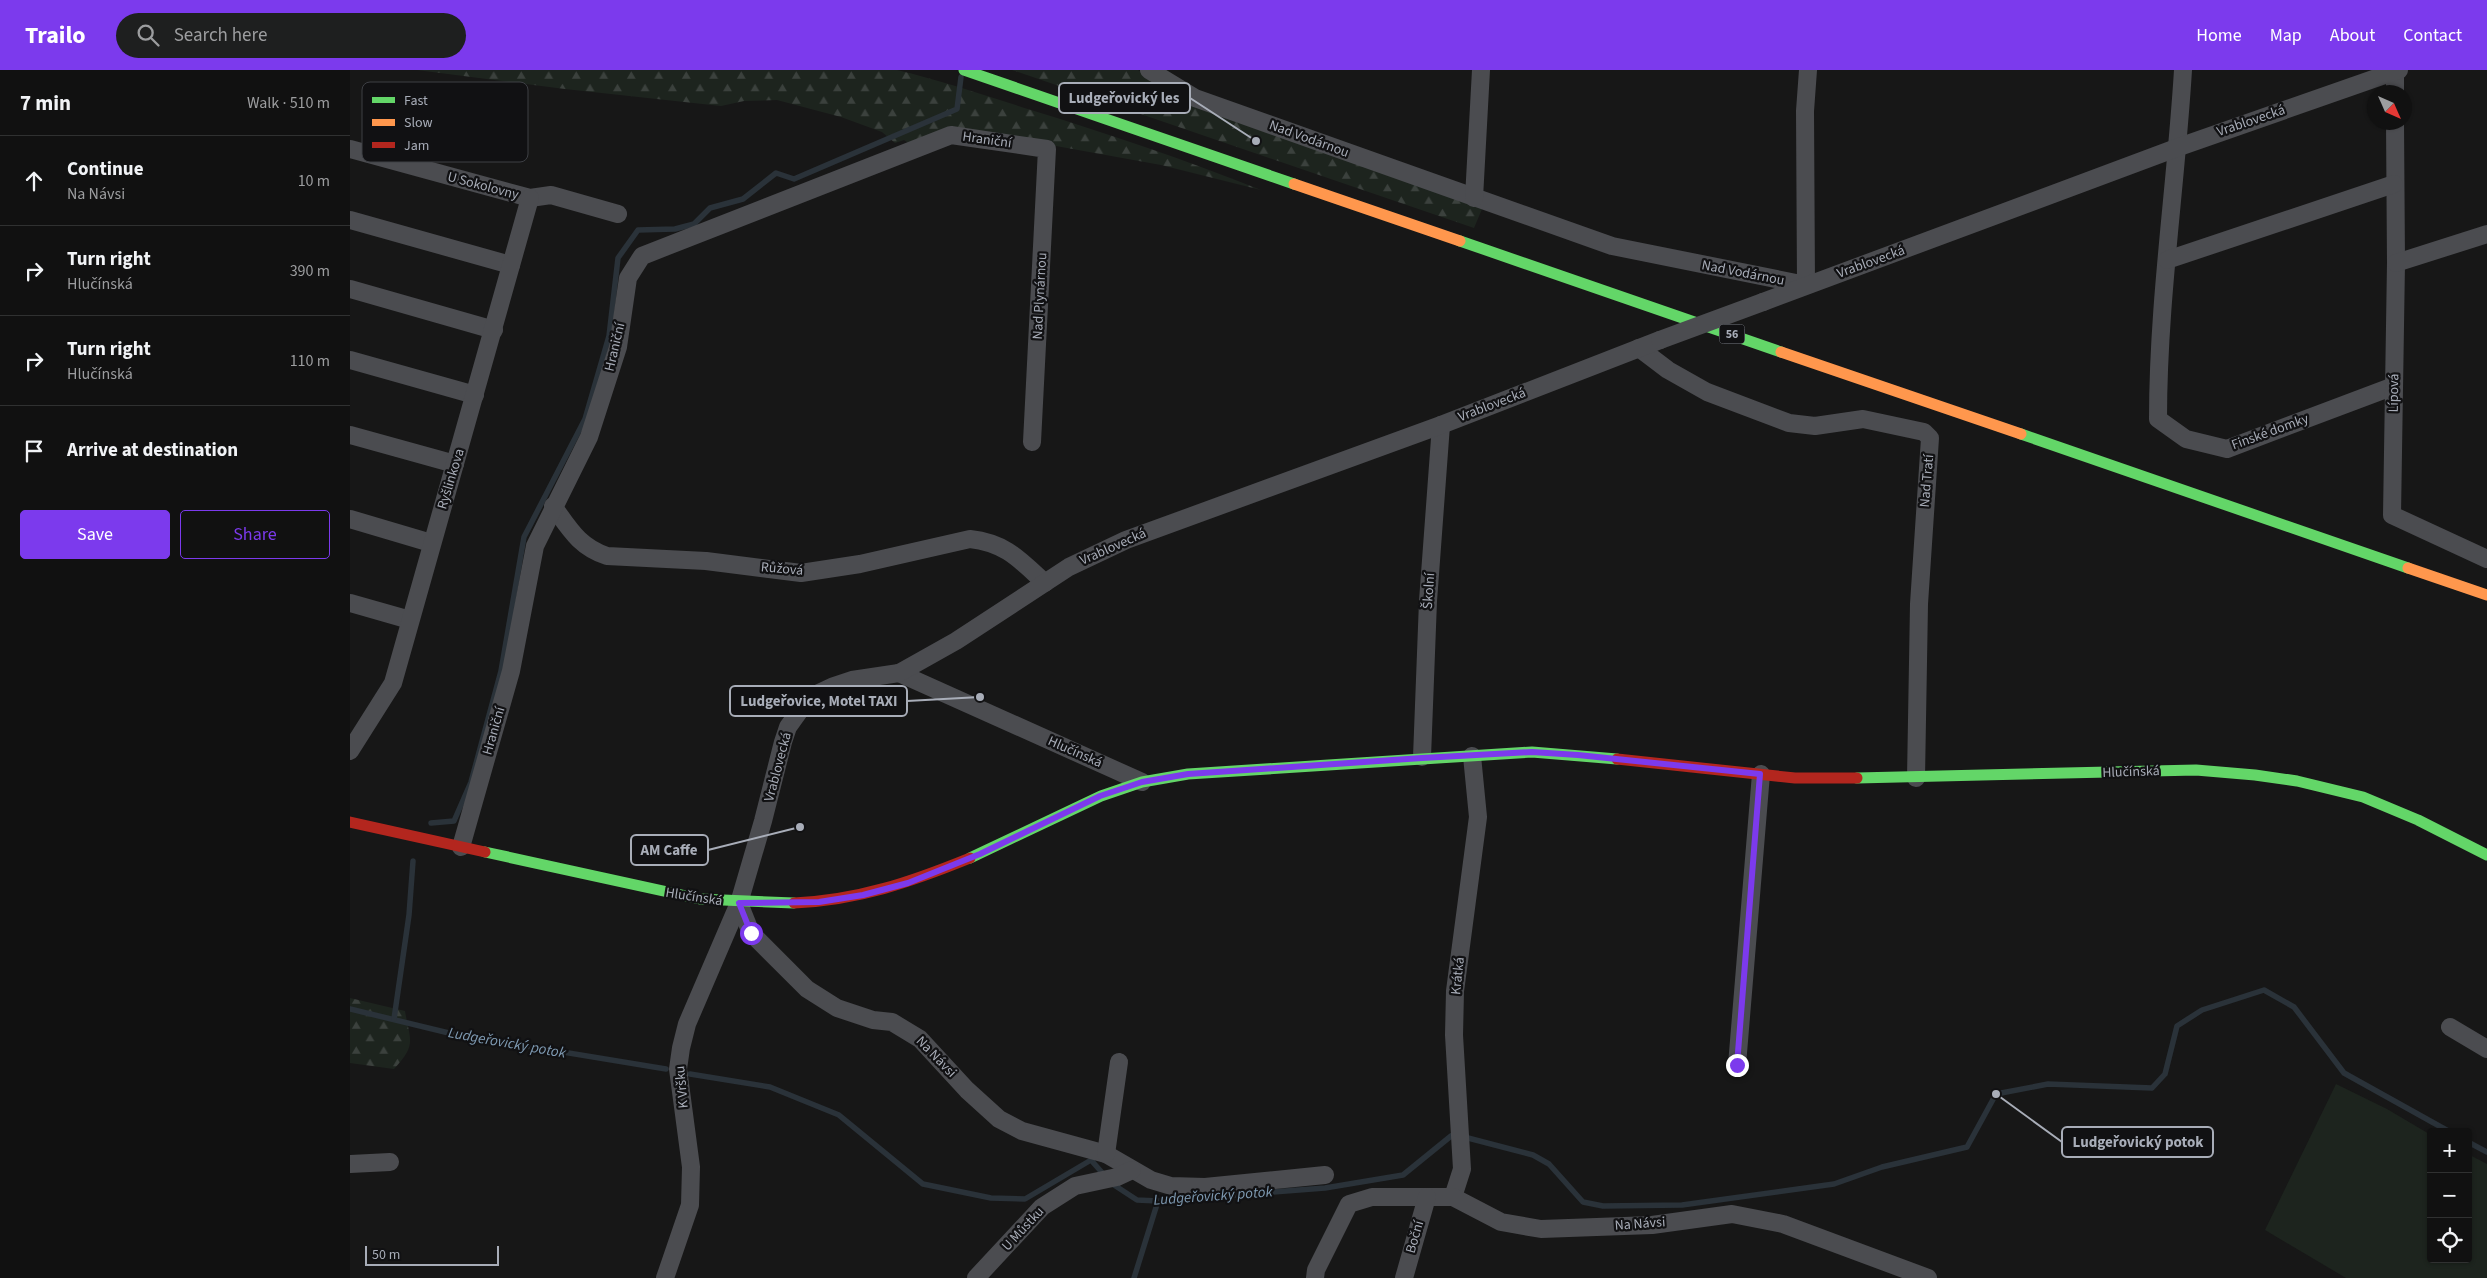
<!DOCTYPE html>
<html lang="en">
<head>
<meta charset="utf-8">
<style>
  body { margin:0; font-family:"Source Sans 3",sans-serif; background:#1e1f1f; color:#f1f3f6 }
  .controls { position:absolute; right:15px; bottom:15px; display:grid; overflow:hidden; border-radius:5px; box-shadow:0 1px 4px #0004 }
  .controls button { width:45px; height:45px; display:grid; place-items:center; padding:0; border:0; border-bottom:1px solid #303131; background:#111; color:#f1f3f6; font:25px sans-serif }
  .compass { position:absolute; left:2017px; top:15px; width:45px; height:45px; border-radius:50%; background:#111; box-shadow:0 1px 4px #0004; rotate:135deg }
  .scale { position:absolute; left:15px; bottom:12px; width:134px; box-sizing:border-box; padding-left:5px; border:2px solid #a8adb8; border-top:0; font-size:14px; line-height:18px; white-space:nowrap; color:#a8adb8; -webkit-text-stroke:4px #111113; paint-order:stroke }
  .stop { position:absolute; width:15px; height:15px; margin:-11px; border:4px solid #7c3aed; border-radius:50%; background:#fff }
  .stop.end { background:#7c3aed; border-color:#fff; box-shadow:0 1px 5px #0008 }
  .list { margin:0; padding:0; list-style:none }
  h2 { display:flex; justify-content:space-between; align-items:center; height:65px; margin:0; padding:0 20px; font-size:21px }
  h2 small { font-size:16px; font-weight:400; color:#9c9d9f }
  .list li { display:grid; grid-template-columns:32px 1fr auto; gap:15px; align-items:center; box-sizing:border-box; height:90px; padding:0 20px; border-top:1px solid #303131 }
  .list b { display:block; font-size:19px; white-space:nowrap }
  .list p { margin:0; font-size:16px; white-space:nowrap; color:#9c9d9f }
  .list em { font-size:16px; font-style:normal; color:#9c9d9f }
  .actions { display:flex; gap:10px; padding:15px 20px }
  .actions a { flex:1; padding:11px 0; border:1px solid #7c3aed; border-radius:5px; text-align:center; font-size:18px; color:#7c3aed }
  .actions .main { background:#7c3aed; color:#fff }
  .icon { flex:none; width:28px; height:28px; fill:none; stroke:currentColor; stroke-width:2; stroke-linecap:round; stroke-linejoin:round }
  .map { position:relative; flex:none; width:2137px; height:1208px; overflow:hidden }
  header { display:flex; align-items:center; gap:30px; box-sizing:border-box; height:70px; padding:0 25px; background:#7c3aed; color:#fff }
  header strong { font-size:24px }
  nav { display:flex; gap:28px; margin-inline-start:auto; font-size:18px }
  .search { width:350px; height:45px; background:#1e1f1f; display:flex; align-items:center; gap:12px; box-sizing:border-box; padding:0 18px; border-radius:28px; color:#9c9d9f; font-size:19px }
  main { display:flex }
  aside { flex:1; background:#111 }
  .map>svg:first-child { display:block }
</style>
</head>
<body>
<header>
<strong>Trailo</strong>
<div class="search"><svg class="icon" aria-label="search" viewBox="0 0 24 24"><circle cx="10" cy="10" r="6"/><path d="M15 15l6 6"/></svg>Search here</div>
<nav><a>Home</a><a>Map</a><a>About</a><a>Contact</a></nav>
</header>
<main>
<aside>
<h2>7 min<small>Walk · 510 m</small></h2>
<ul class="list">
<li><svg class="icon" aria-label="ahead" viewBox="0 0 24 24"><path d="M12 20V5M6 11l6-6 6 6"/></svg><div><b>Continue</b><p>Na Návsi</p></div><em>10 m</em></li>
<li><svg class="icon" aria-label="right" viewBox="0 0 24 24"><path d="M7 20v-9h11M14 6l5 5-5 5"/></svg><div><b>Turn right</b><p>Hlučínská</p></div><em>390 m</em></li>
<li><svg class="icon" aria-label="right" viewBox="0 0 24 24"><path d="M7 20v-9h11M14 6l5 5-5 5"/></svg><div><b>Turn right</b><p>Hlučínská</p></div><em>110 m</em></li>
<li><svg class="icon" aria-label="arrive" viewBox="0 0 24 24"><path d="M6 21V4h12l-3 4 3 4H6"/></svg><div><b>Arrive at destination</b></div></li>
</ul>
<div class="actions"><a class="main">Save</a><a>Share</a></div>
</aside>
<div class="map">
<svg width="2137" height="1208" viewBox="0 0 2137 1208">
  <defs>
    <pattern id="forest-firs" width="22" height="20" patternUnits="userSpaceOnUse" patternTransform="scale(1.25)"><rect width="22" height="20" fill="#1d241e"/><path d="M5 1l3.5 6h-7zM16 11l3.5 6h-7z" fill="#3b413d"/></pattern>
  </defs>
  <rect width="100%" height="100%" fill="#171717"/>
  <!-- green -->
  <path fill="#1d241e" d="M1986 1014 2037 1039 2081 1065V1189H2118V1084L2137 1094V1208H1996L1915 1160Z"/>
  <!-- forest -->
  <g fill="url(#forest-firs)">
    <path d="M67 0H547C592 11 637 26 681 40 759 64 836 90 911 120L811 95 695 74H560L554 70 545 73 532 62 491 47 427 30 394 31 371 36 215 19Z"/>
    <path d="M662 0H788L826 25 1132 139 1124 158Z"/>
    <path d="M0 928 55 941C60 971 67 974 44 999L0 993Z"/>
  </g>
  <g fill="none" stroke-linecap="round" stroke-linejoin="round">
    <!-- stream -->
    <g stroke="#2a3239" stroke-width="5.5">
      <path d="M81 753 104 751 121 712 151 601 174 467 235 349 259 266 268 188 288 160 325 159 344 154 360 138 393 129 426 103 444 109 607 39 611 7"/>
      <path d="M0 939 103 964 316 999"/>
      <path d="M44 949 59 845 63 791"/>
      <path d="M340 1004 420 1017 489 1045 573 1114 641 1128 675 1129 741 1090 755 1106"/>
      <path d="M1118 1068 1183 1085 1199 1094 1233 1132 1253 1136 1332 1135 1484 1114 1532 1097 1617 1077 1646 1024 1698 1014 1802 1018 1815 1004 1827 956 1852 940 1914 920 1944 937 1994 1003 2100 1062"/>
      <path d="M2118 1072 2137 1082"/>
      <path d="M761 1113 787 1130 808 1131 975 1118 1053 1105 1101 1066"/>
      <path d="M784 1208 808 1131"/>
    </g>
    <!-- street -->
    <g stroke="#4b4c50" stroke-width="18">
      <path d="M799 0 845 28 1262 176 1456 215 1455 41 1458 0"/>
      <path d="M1833 0C1826 116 1808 232 1808 349L1836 369 1877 379 2044 316"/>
      <path d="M2045 22V0"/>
      <path d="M2045 52 2046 193 2042 445 2137 489"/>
      <path d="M0 79 180 128 201 125 268 144"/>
      <path d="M1124 128 1131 0"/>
      <path d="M0 150 161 195"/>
      <path d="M1817 190 2044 114"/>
      <path d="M2046 193 2137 164"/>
      <path d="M0 219 144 260"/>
      <path d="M1413 232 1829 77 2049 0"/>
      <path d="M1289 278 1318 300 1357 322 1439 353 1465 356 1513 349 1574 362 1580 368 1569 534 1566 708"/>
      <path d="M0 290 125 325"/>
      <path d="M0 365 105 394"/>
      <path d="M203 436C219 458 229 477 257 486L356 491 451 503 510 494 620 469C656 473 670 490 695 513"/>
      <path d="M0 449 81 473"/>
      <path d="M0 533 60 550"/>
      <path d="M549 603 792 712"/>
      <path d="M0 681 43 613 180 128"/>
      <path d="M1072 687 1078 531 1091 355"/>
      <path d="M111 777 161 601 185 476 239 367 268 277 278 208 292 186 601 65 697 79 682 372"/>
      <path d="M389 833 401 863 457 919 487 938 523 950 542 952 570 969 617 1020 649 1049 672 1061 756 1084 801 1110 821 1116 855 1117 975 1105"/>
      <path d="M2100 957 2137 979"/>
      <path d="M1387 995 1411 704"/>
      <path d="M756 1084 769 992"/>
      <path d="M0 1094 40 1092"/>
      <path d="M1103 1127 1112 1099 1104 965 1105 921 1128 747 1122 686"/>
      <path d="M315 1208 340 1135 341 1097 328 999 331 978 337 954 389 833 413 751 433 672 438 657 453 636 467 624 484 616 502 610 549 603 606 571 719 497 776 470 1091 355 1310 270"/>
      <path d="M626 1208 692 1137 725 1116 767 1107 782 1100"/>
      <path d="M965 1208 966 1200 999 1134 1022 1127H1103L1151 1152 1191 1159 1302 1155 1382 1144 1433 1154 1578 1208"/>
      <path d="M1054 1208 1077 1127"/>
    </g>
    <!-- fast -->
    <g stroke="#63d668" stroke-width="11">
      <path d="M614 0 944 114"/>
      <path d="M1110 171 1431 282"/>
      <path d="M1671 364 2058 498"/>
      <path d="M1507 708 1846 700 1905 705 1947 711 2013 727 2068 750 2137 785"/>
      <path d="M135 782 350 829 444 833"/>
      <path d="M620 788 751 726 792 712 838 704 1182 682 1267 689"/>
    </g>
    <!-- slow -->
    <g stroke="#ff974d" stroke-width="11">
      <path d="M944 114 1110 171"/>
      <path d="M1431 282 1671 364"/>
      <path d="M2058 498 2137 525"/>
    </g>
    <!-- jam -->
    <g stroke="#b3261e" stroke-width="11">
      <path d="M1267 689 1445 708H1507"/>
      <path d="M0 752 135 782"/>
      <path d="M444 833C509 830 561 812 620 788"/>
    </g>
    <!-- street-bridge -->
    <path stroke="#4b4c50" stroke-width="18" d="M1310 270 1413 232"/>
  </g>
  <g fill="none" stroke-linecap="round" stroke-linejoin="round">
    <!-- route -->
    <path stroke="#7c3aed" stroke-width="6" d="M401 863 389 833 469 832 513 825 558 813 630 784 750 726 792 712 838 704 1072 688 1182 682 1228 685 1410 704 1387 995"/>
  </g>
  <g text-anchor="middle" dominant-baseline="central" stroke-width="4.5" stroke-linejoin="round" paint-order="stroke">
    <!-- shield labels -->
    <rect fill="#111113" stroke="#7b7e86" stroke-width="1" x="1369.5" y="254.5" width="25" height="19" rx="4"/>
    <g font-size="12" font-weight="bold" fill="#a8adb8">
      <text x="1382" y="264">56</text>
    </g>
    <!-- street labels -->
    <g font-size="14" fill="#a8adb8" stroke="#111113">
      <text transform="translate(1901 51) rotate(-19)">Vrablovecká</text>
      <text transform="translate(959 69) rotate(20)">Nad Vodárnou</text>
      <text transform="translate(637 70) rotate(8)">Hraniční</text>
      <text transform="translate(133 116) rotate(15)">U Sokolovny</text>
      <text transform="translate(1521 192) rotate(-20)">Vrablovecká</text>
      <text transform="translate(1393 203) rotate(11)">Nad Vodárnou</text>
      <text transform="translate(690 226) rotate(-87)">Nad Plynárnou</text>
      <text transform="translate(265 277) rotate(-77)">Hraniční</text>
      <text transform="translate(2044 323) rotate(-89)">Lípová</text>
      <text transform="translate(1142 335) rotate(-21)">Vrablovecká</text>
      <text transform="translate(1920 362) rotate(-20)">Finské domky</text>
      <text transform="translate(101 409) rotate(-73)">Ryšlinkova</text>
      <text transform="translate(1577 411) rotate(-85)">Nad Tratí</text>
      <text transform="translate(763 477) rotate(-24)">Vrablovecká</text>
      <text transform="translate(432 499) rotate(5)">Růžová</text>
      <text transform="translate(1079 521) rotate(-86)">Školní</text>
      <text transform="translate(144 661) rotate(-74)">Hraniční</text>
      <text transform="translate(725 682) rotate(24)">Hlučínská</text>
      <text transform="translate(428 697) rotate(-75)">Vrablovecká</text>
      <text transform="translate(1781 702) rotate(-2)">Hlučínská</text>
      <text transform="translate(344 827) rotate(9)">Hlučínská</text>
      <text transform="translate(1108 906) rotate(-84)">Krátká</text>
      <text transform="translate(586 987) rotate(46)">Na Návsi</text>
      <text transform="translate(332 1017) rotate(-95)">K Vršku</text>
      <text transform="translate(1290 1154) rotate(-4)">Na Návsi</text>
      <text transform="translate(673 1159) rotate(-47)">U Můstku</text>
      <text transform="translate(1065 1167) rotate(-74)">Boční</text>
    </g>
    <!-- water labels -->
    <g font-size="15" font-style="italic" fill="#7f9bb3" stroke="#111113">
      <text transform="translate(157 973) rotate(10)">Ludgeřovický potok</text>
      <text transform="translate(863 1126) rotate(-4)">Ludgeřovický potok</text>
    </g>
  </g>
  <!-- legend -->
  <rect x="12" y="12" width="166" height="80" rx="8" fill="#111113" stroke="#3e4045" stroke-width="1"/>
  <rect x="22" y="27" width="23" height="6" fill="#63d668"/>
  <rect x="22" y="49" width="23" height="7" fill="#ff974d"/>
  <rect x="22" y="72" width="23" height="6" fill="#b3261e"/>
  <g font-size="14" fill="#a8adb8">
    <text x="54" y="35">Fast</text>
    <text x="54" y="57">Slow</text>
    <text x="54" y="80">Jam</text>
  </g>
  <!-- callouts -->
  <path fill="none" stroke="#a8adb8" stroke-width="2" d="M906 71L840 28M630 627L557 631M450 757L358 780M1646 1024L1712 1072"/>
  <g fill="#a8adb8" stroke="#111113" stroke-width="2">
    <circle cx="906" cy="71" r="5"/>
    <circle cx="630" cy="627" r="5"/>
    <circle cx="450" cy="757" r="5"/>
    <circle cx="1646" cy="1024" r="5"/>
  </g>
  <g fill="#111113" stroke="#a8adb8" stroke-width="2">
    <rect x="709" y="13" width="131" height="30" rx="5"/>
    <rect x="380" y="616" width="177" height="30" rx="5"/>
    <rect x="281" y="765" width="77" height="30" rx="5"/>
    <rect x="1712" y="1057" width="151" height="30" rx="5"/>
  </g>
  <g font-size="15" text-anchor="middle" font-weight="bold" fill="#a8adb8">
    <text x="774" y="33">Ludgeřovický les</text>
    <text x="469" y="636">Ludgeřovice, Motel TAXI</text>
    <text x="319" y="785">AM Caffe</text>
    <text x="1788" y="1077">Ludgeřovický potok</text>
  </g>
</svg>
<div class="controls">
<button>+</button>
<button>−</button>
<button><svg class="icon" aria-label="locate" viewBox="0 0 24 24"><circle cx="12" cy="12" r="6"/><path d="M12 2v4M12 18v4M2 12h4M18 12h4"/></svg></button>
</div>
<svg class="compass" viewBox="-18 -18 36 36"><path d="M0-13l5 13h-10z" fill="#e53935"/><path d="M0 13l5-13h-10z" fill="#9c9d9f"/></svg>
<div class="scale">50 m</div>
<div class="stop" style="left:401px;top:863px"></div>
<div class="stop end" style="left:1387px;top:995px"></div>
</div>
</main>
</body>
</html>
